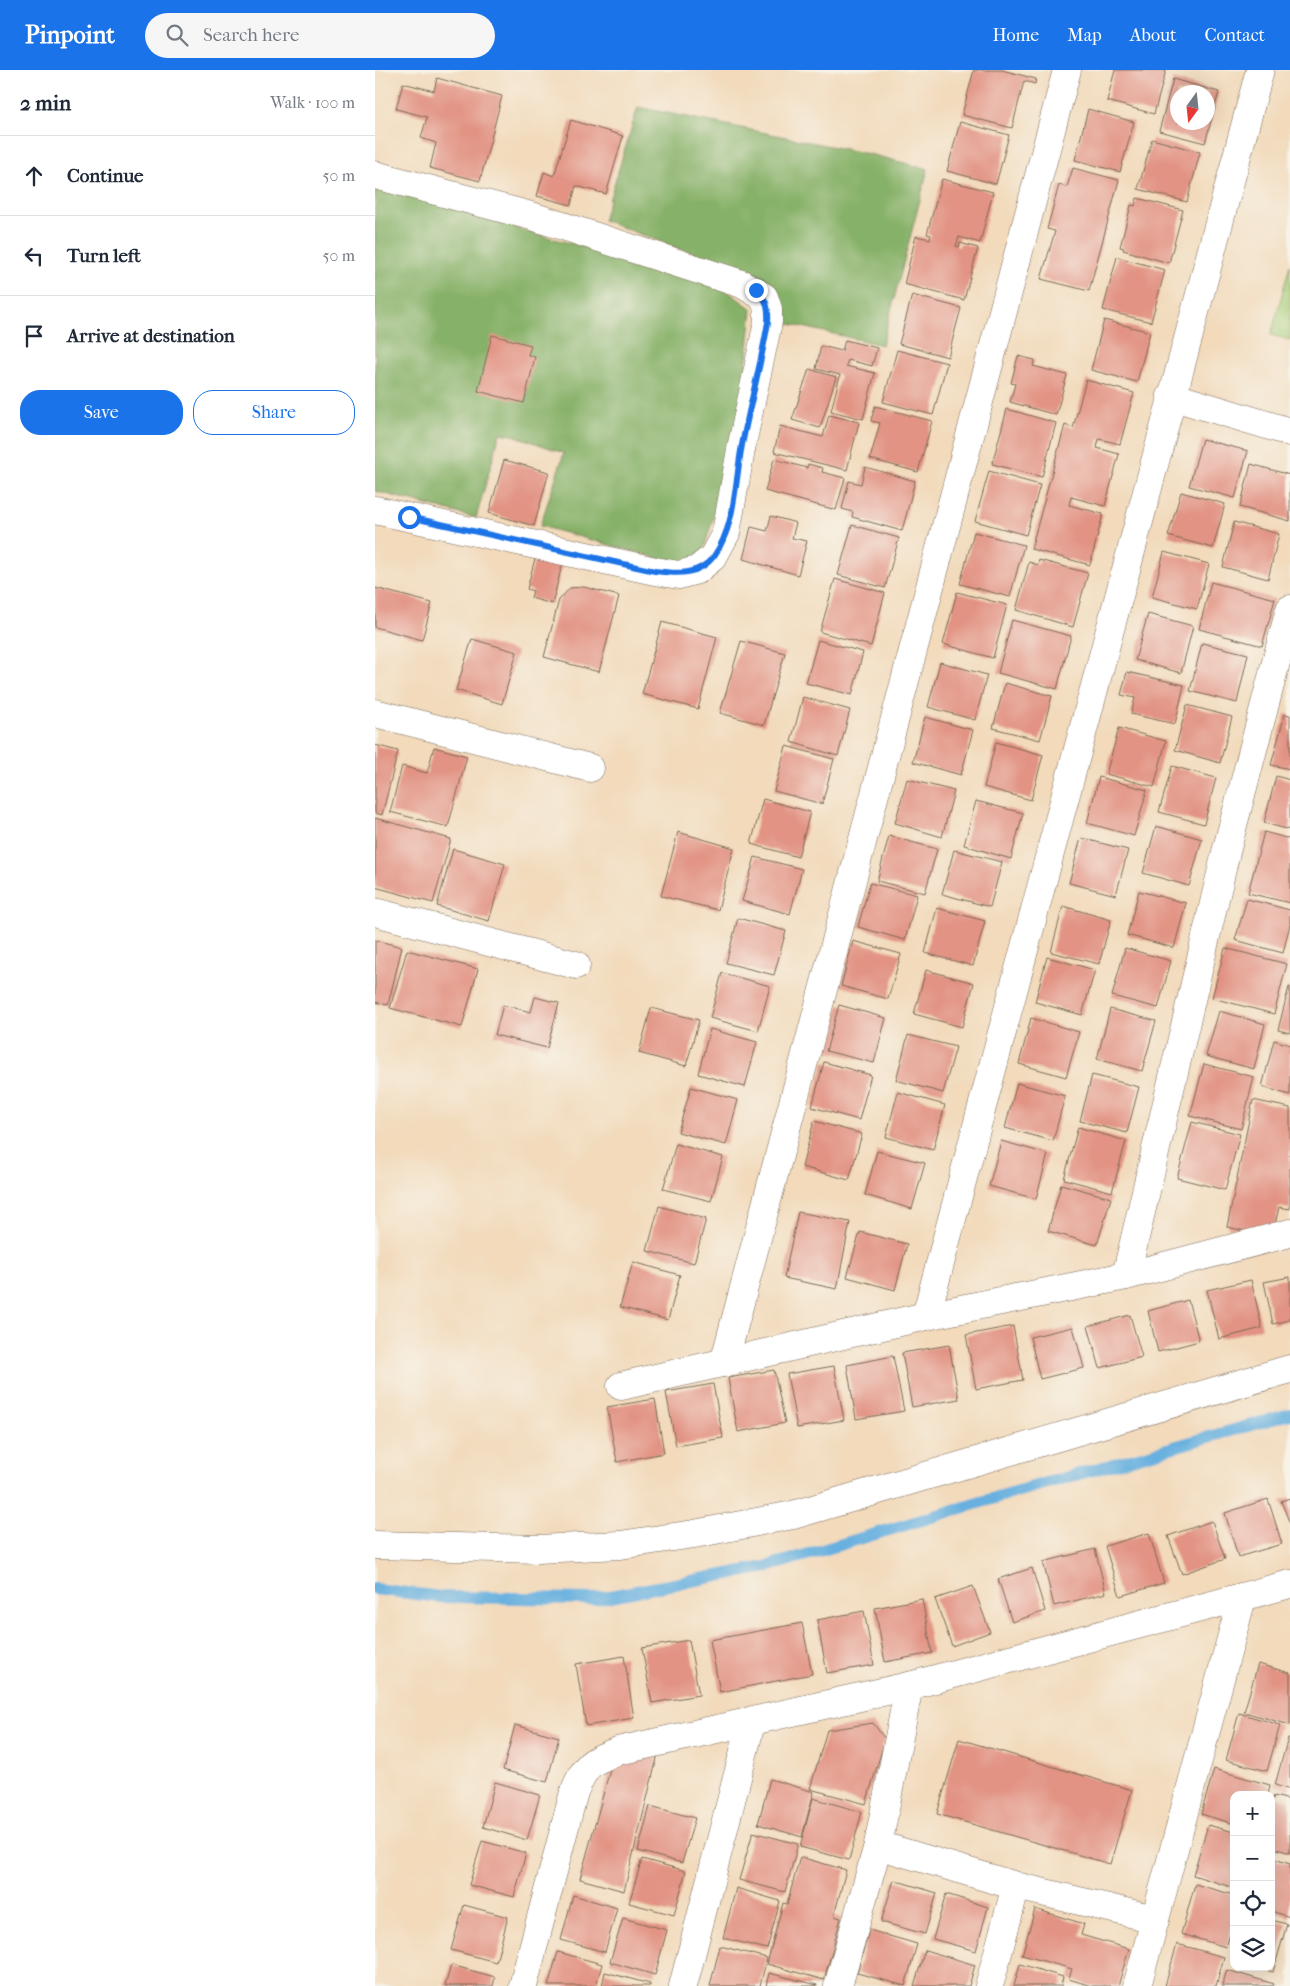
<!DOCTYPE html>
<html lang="en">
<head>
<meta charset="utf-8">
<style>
  body { margin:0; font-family:"IM FELL French Canon",serif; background:#f6f6f7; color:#1f2937 }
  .controls { position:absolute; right:15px; bottom:15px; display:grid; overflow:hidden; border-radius:10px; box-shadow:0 5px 20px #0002 }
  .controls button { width:45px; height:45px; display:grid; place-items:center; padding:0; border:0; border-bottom:1px solid #e0e1e3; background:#fff; color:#1f2937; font:25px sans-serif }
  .compass { position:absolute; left:795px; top:15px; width:45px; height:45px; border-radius:50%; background:#fff; box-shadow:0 5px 20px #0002; rotate:195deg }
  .stop { position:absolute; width:15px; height:15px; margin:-11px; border:4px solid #1a73e8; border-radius:50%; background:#fff }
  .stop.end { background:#1a73e8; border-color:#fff; box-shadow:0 1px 5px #0008 }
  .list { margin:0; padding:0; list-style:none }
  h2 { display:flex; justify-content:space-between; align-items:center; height:65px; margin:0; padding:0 20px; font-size:21px }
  h2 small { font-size:16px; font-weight:400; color:#747a83 }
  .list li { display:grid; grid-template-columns:32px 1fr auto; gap:15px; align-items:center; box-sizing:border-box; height:80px; padding:0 20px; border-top:1px solid #e0e1e3 }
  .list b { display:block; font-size:19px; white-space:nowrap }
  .list em { font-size:16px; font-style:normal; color:#747a83 }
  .actions { display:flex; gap:10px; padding:15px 20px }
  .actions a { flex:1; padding:11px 0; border:1px solid #1a73e8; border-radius:20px; text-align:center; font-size:18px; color:#1a73e8 }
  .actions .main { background:#1a73e8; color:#fff }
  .icon { flex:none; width:28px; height:28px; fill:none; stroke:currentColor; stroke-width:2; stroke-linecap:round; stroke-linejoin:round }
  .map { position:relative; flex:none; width:915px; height:1916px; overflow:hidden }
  header { display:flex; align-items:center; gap:30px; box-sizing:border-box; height:70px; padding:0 25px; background:#1a73e8; color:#fff }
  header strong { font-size:24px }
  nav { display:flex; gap:28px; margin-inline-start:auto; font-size:18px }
  .search { width:350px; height:45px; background:#f6f6f7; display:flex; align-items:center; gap:12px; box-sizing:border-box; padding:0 18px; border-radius:28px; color:#747a83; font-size:19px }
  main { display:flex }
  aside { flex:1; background:#fff }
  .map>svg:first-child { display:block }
</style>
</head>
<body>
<header>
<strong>Pinpoint</strong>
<div class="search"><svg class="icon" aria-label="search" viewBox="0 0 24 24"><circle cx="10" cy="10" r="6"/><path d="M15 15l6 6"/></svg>Search here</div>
<nav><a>Home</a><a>Map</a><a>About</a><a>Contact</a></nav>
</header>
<main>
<aside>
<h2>2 min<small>Walk · 100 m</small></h2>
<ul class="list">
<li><svg class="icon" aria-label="ahead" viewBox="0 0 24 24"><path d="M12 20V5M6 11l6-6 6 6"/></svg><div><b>Continue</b></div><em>50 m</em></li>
<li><svg class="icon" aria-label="left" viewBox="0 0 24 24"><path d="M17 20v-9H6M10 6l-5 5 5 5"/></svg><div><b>Turn left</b></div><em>50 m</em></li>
<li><svg class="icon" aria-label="arrive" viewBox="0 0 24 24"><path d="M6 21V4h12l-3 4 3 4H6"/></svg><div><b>Arrive at destination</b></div></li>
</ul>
<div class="actions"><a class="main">Save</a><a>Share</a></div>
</aside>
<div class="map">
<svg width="915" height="1916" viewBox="0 0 915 1916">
  <rect width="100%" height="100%" fill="#f7f3e8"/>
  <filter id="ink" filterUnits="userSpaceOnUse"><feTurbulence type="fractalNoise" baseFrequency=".02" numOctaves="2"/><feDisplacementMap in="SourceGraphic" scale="10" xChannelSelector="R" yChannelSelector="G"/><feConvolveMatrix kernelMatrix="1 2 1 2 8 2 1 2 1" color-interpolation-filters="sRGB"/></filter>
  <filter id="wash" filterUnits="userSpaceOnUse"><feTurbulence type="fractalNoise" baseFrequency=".0096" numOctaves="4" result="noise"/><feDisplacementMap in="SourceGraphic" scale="20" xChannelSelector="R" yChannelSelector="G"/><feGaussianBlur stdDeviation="1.12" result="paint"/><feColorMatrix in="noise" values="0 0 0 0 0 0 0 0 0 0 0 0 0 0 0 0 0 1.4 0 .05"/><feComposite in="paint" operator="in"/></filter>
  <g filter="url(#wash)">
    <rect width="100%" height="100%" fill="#f2dabb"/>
    <!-- green -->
    <path fill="#a8ce78" stroke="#727c4b" d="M915 195V270L896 265Z"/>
    <!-- forest -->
    <g fill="#86b168" stroke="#606e43">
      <path d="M263 37 494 84 553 99 507 275 393 249 389 207 331 189 228 150Z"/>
      <path d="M0 113 154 162 341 213 377 239 364 365 326 488 312 496 165 456 189 383 138 365 125 363 101 448 0 421Z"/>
    </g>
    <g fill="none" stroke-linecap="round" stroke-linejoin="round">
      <!-- stream -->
      <path stroke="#67b0df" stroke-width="12" d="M0 1519 65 1527 219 1529 391 1497 633 1424 915 1344"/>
    </g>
    <g id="blocks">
      <!-- building -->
      <g fill="#e29383" fill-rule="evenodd">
        <path d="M599 0H627L661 9 660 14 649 11 637 58 587 45Z"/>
        <path d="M740 0H791L779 44 732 31Z"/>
        <path d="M62 8 127 26 105 111 55 98 61 73 46 68 52 47 21 39 28 13 59 21Z"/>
        <path d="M798 9 844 22 830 73 784 61ZM802 22H832V52H802Z"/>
        <path d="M713 39 759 52 745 102 700 90Z"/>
        <path d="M196 50 248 66 231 124 201 116 196 135 162 126 169 102 179 106Z"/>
        <path d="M585 52 634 65 621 114 572 101Z"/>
        <path d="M777 69 825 82 812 132 763 119Z"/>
        <path d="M698 98 744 110 714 221 666 209 680 161 672 159 684 115 692 117Z"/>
        <path d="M567 109 618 122 605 173 584 167 581 176 584 177 585 173 603 178 589 230 529 214 541 166 555 169 556 165 552 164Z"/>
        <path d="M762 128 808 140 794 193 748 180 749 178 745 177 756 135 760 136Z"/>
        <path d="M742 187 790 200 776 252 728 240Z"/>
        <path d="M537 225 586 238 573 287 524 274Z"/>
        <path d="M729 250 775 262 762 312 716 300Z"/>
        <path d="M117 265 156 275 153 285 160 287 149 333 103 321Z"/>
        <path d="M470 270 502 278 497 296 473 290 471 296 500 303 488 349 456 341 465 305 441 299 446 276 467 281Z"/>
        <path d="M522 280 572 293 558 345 508 332Z"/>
        <path d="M643 286 660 290 658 296 692 305 681 345 635 332 640 314 636 313Z"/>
        <path d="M434 299 461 307 445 358 417 350Z"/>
        <path d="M711 310 759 323 745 374 724 369 722 378 744 384 730 436 696 427 694 435 728 444 715 495 656 479 690 355 698 358Z"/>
        <path d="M500 336 557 351 543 402 495 389 505 353 496 351Z"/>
        <path d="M632 339 681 353 667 407 617 394Z"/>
        <path d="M454 345 484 352 472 400 399 382 405 356 448 367Z"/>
        <path d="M827 369 873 381 860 428 814 416Z"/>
        <path d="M399 389 432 398 433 394 448 398 447 402 470 408 461 440 390 421Z"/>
        <path d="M129 390 174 402 159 456 114 443Z"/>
        <path d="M876 394 915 405V451L865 437Z"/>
        <path d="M490 397 540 411 527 461 477 447 478 442 467 439 474 411 486 414Z"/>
        <path d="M614 401 665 415 651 465 600 451Z"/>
        <path d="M806 422 850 434 838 478 793 466Z"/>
        <path d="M396 446 421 453 417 468 432 471 423 505 368 489 376 457 392 461Z"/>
        <path d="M859 452 904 464 893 509 848 497Z"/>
        <path d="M477 455 524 468 510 518 463 505Z"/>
        <path d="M599 462 649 475 635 527 585 514Z"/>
        <path d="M162 481 189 488 177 534 156 528 158 521 152 519Z"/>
        <path d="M789 482 834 494 822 539 777 527Z"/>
        <path d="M664 490 713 503 698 557 641 540 654 492 663 495Z"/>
        <path d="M460 509 510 523 496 576 445 562Z"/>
        <path d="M836 512 900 529 887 576 824 559Z"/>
        <path d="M209 517 244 526 224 602 169 587 184 530 195 518Z"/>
        <path d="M0 518 57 533 47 570 0 557Z"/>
        <path d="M582 522 632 535 618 588 568 574Z"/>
        <path d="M773 544 818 556 806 603 760 590Z"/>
        <path d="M637 550 696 566 682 619 623 603Z"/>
        <path d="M287 552 342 567 323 639 267 624Z"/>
        <path d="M97 569 142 582 127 634 81 620Z"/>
        <path d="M443 570 488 582 477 625 431 613Z"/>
        <path d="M366 571 410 583 389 655 345 643Z"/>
        <path d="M827 573 873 584 862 633 815 621Z"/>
        <path d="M565 592 612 605 600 650 553 637Z"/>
        <path d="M752 602 809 615 800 654 756 644 760 628 746 625Z"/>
        <path d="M630 613 677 626 665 670 618 658Z"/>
        <path d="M428 627 475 640 463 686 416 672Z"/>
        <path d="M812 635 857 647 845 693 800 680Z"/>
        <path d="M910 644 915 645V699L896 695Z"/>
        <path d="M550 647 598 660 586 705 538 692Z"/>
        <path d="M744 658 791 671 779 717 731 704Z"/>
        <path d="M621 672 668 685 656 730 609 717Z"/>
        <path d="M0 675 23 681 7 745 0 743Z"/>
        <path d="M411 676 459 689 447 734 399 721Z"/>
        <path d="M59 677 92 686 73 757 15 742 27 696 52 703Z"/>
        <path d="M797 696 841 708 829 754 784 742Z"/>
        <path d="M901 706 915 710V760L889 753Z"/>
        <path d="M724 707 772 720 759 766 712 753Z"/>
        <path d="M532 709 579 721 567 767 520 753Z"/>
        <path d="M388 729 435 742 423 787 376 774Z"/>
        <path d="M601 731 648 743 636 789 589 775Z"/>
        <path d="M0 748 76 769 58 833 0 817Z"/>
        <path d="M781 756 827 769 814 816 768 803Z"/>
        <path d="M303 762 359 778 343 840 286 826Z"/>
        <path d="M889 762 915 769V833L873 823Z"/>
        <path d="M514 766 562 779 550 823 502 811Z"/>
        <path d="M706 768 753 780 741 825 694 813Z"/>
        <path d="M78 779 130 794 114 851 62 836Z"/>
        <path d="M579 780 627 792 615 837 567 824Z"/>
        <path d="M380 787 427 799 415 844 367 831Z"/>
        <path d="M495 813 542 825 530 870 483 857Z"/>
        <path d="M764 821 811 833 799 878 752 865Z"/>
        <path d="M872 829 915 840V854L908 883 860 870Z"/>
        <path d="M688 836 736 850 724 894 676 882Z"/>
        <path d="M562 838 610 851 598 896 550 883Z"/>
        <path d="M363 848 411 861 399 905 351 893Z"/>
        <path d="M0 870 27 877 13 935 0 932Z"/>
        <path d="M478 871 526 884 513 929 466 916Z"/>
        <path d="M750 878 796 891 783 938 737 926Z"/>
        <path d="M850 878 912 894 899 944 837 928Z"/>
        <path d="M32 880 103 899 87 957 15 938Z"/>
        <path d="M672 887 720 900 707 945 660 932Z"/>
        <path d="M551 900 599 913 587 957 539 944Z"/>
        <path d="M347 903 395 916 383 961 335 948Z"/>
        <path d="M914 917H915V963L903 960Z"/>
        <path d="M160 927 184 933 172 978 120 965 128 935 156 942Z"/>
        <path d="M464 935 511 948 499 993 451 981Z"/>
        <path d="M276 938 324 950 311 996 264 983Z"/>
        <path d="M735 939 781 951 767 1001 722 989Z"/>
        <path d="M844 941 890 954 879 999 831 986Z"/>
        <path d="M656 948 704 962 691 1007 644 994Z"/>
        <path d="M335 959 382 972 370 1017 323 1004Z"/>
        <path d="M533 965 581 977 568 1023 521 1010Z"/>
        <path d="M899 970 915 975V1025L887 1017Z"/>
        <path d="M449 992 496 1005 484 1050 437 1037Z"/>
        <path d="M829 994 879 1007 866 1059 815 1046Z"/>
        <path d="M717 1005 764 1017 752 1063 705 1051Z"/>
        <path d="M642 1013 690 1026 678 1071 630 1058Z"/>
        <path d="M316 1017 363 1030 351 1075 303 1062Z"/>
        <path d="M523 1022 570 1035 558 1080 511 1067Z"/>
        <path d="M878 1030 915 1038V1139L904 1137 897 1167 852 1157Z"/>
        <path d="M439 1051 487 1064 474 1110 427 1097Z"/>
        <path d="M817 1052 865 1064 850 1120 802 1108Z"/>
        <path d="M703 1057 751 1071 737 1122 689 1109Z"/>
        <path d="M626 1071 673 1084 661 1129 614 1116Z"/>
        <path d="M301 1074 348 1087 336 1131 288 1119Z"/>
        <path d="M502 1081 550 1093 537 1139 490 1125Z"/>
        <path d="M686 1114 736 1128 722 1175 673 1161Z"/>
        <path d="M284 1136 331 1149 319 1193 272 1181Z"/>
        <path d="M423 1142 475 1152 462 1219 409 1208Z"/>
        <path d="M485 1162 532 1174 520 1220 472 1207Z"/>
        <path d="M258 1192 305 1205 293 1250 245 1237Z"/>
        <path d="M915 1207V1250L898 1254 889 1212Z"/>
        <path d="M876 1210 887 1258 844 1269 832 1220Z"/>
        <path d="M813 1230 824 1271 783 1282 773 1241Z"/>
        <path d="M755 1245 767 1287 725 1298 713 1256Z"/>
        <path d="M638 1256 648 1310 601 1319 591 1265Z"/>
        <path d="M698 1257 709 1298 665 1309 655 1267Z"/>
        <path d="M574 1275 584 1329 537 1337 527 1283Z"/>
        <path d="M518 1286 529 1341 481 1349 472 1295Z"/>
        <path d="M459 1296 469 1350 422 1358 412 1304Z"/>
        <path d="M399 1300 410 1353 363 1362 353 1308Z"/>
        <path d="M338 1314 348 1368 301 1376 291 1322Z"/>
        <path d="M280 1329 289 1383 242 1392 232 1337Z"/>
        <path d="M915 1428V1454L906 1431Z"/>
        <path d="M893 1429 907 1474 863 1487 850 1443Z"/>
        <path d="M837 1451 850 1489 807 1504 793 1466Z"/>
        <path d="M774 1463 789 1513 745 1526 730 1476Z"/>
        <path d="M720 1479 731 1523 679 1536 668 1492Z"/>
        <path d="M657 1498 670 1541 637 1552 623 1509Z"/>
        <path d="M598 1516 615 1562 577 1576 560 1529Z"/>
        <path d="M547 1529 557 1583 510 1592 500 1538Z"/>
        <path d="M489 1541 499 1595 452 1603 442 1550Z"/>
        <path d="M427 1553 437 1604 345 1622 335 1570Z"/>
        <path d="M314 1570 324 1625 277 1633 267 1578Z"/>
        <path d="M249 1586 259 1648 211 1656 201 1594Z"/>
        <path d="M883 1594 915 1603V1655L869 1642Z"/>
        <path d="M864 1643 905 1655 892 1701 851 1690Z"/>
        <path d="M498 1653 510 1669 491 1734 435 1719 452 1660Z"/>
        <path d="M140 1655 184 1667 172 1712 128 1700Z"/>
        <path d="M913 1668H915V1720L900 1715Z"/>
        <path d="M584 1669 757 1720 735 1794 562 1744Z"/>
        <path d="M283 1684 249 1821 205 1809 239 1685Z"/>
        <path d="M839 1699 895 1715 893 1725H859V1754L826 1744Z"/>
        <path d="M395 1709 439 1722 427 1767 383 1754Z"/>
        <path d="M120 1712 165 1725 152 1770 108 1757Z"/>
        <path d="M899 1726 915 1730V1783L896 1777V1734Z"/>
        <path d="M438 1728 487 1742 474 1790 425 1777Z"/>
        <path d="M275 1736 320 1748 307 1793 263 1781Z"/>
        <path d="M833 1755 859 1762V1818L818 1805Z"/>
        <path d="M378 1762 423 1774 410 1822 364 1810Z"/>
        <path d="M107 1771 151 1783 139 1827 94 1815Z"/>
        <path d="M425 1787 471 1800 459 1846 466 1848 449 1910 392 1894 408 1833 412 1834Z"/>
        <path d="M896 1788 915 1794V1847L896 1841Z"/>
        <path d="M267 1789 311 1801 299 1845 254 1833Z"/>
        <path d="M519 1810 562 1823 550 1864 506 1852Z"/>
        <path d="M820 1814 859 1825V1852L851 1877 806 1864Z"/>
        <path d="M361 1818 405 1831 392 1879 348 1868Z"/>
        <path d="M571 1824 613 1837 601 1881 558 1869Z"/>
        <path d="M198 1825 242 1838 230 1882 186 1870Z"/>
        <path d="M89 1835 133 1847 121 1892 76 1880Z"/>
        <path d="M660 1839 709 1854 706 1865 754 1879 743 1916H716L694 1909 697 1899 647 1885Z"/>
        <path d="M248 1848 292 1860 280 1905 235 1892Z"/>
        <path d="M896 1850 912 1854 898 1902 882 1898 896 1897Z"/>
        <path d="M494 1860 542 1874 530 1916 482 1903Z"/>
        <path d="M802 1874 849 1887 841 1916H790Z"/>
        <path d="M345 1876 392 1888 385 1916H335Z"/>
        <path d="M550 1880 600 1895 594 1916H539Z"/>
        <path d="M183 1882 227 1894 221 1916H173Z"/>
        <path d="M645 1894 688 1907 686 1916H639Z"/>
        <path d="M76 1895 120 1907 118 1916H70Z"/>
        <path d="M852 1900 899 1914 898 1916H847Z"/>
        <path d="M230 1902 275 1914V1916H227Z"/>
        <path d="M394 1903 442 1915V1916H391Z"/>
      </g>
    </g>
  </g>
  <g filter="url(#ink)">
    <use href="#blocks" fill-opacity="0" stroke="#7b6855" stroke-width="1"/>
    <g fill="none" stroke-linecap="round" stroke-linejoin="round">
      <!-- minor casing -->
      <g stroke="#7b6855" stroke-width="29">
        <g id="minor">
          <path d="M0 105 160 147 367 214 389 227 393 239V252L367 374 351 463 338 487 322 500 304 505 280 501 0 440"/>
          <path d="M796 326 915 362"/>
          <path d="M0 643 215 698"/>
          <path d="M0 842 201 895"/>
          <path d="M751 1206 851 782 915 539"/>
          <path d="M551 1246 885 0"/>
          <path d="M349 1293 692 0"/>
          <path d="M246 1316 551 1246 751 1206 915 1163"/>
          <path d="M0 1475 163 1479 245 1475 319 1464 418 1445 915 1299"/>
          <path d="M503 1775 641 1816 780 1849"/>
          <path d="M148 1916 199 1722C211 1693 215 1692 243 1681L534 1616 915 1514"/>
          <path d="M308 1916 377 1650"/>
          <path d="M463 1916 503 1775 534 1616"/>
          <path d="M614 1916 641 1816"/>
          <path d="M762 1916 867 1528"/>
        </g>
      </g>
      <!-- minor -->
      <use href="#minor" stroke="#fff" stroke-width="28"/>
    </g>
  </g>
  <g fill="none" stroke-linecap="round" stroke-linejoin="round" filter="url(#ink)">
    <!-- route -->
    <path stroke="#1a73e8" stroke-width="6" d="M34 447 280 501C302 504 324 506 339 486 361 455 360 411 367 375 375 334 386 294 393 252 394 238 392 229 381 220"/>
  </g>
</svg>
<div class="controls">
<button>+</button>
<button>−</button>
<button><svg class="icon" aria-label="locate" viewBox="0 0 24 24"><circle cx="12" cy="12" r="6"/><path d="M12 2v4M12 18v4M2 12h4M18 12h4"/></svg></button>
<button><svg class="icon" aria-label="layers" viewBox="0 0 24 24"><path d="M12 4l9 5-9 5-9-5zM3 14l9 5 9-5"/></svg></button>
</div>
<svg class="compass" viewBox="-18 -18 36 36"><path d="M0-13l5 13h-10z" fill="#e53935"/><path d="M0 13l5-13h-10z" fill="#747a83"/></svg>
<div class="stop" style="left:34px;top:447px"></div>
<div class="stop end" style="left:381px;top:220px"></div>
</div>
</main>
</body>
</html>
